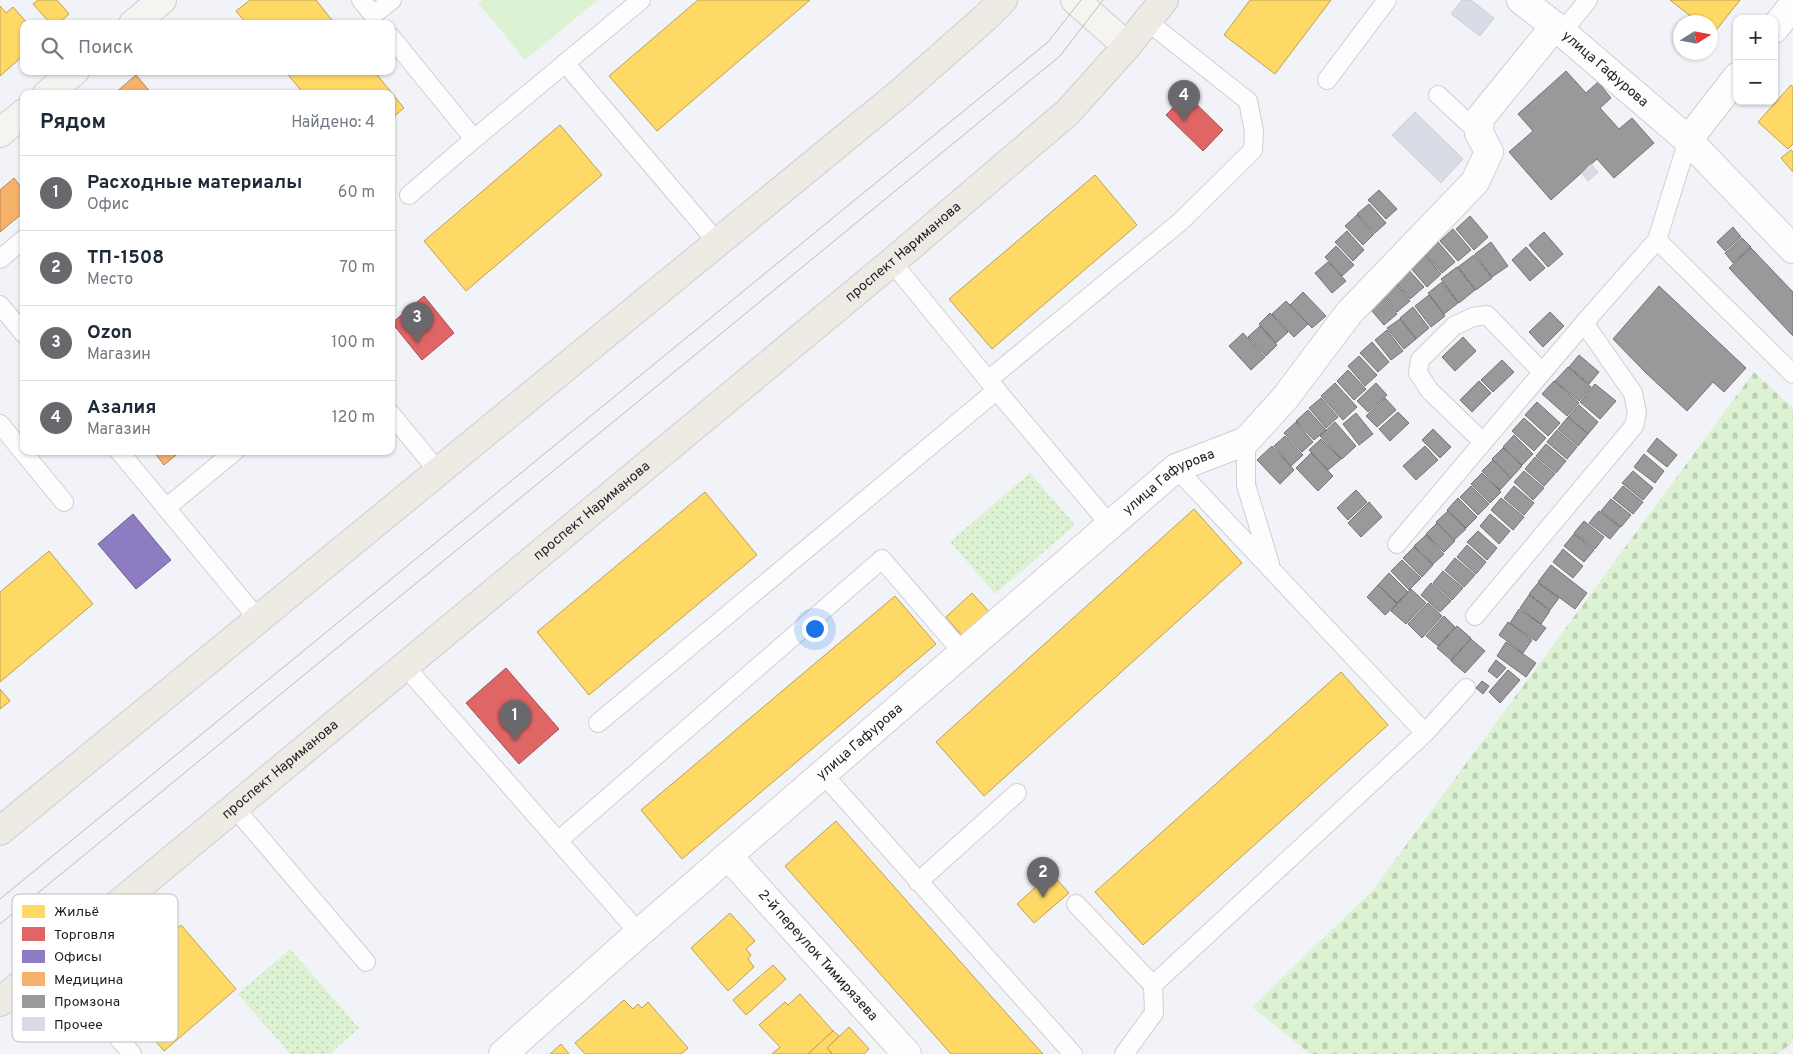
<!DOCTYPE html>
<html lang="ru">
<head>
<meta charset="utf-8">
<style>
  body { margin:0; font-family:Overpass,sans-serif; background:#f6f6f7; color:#1f2937 }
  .controls { position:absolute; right:15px; top:15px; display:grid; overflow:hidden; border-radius:10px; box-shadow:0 1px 4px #0004 }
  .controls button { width:45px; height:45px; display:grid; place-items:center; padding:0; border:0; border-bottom:1px solid #e0e1e3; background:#fff; color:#1f2937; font:25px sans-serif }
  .compass { position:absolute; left:1673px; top:15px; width:45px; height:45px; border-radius:50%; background:#fff; box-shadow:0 1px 4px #0004; rotate:79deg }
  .you { position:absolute; left:814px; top:628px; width:18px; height:18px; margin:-12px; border:4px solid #fff; border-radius:50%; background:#1a73e8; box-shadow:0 0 0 8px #1a73e833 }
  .badge { display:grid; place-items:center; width:32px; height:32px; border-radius:50%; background:#69696d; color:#fff; font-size:16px; font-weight:700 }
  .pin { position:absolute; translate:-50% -41px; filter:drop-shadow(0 1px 2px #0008) }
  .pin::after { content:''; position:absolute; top:26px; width:18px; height:15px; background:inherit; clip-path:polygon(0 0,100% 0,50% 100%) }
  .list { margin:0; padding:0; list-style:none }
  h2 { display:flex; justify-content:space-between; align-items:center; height:65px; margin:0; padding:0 20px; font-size:21px }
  h2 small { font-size:16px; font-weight:400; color:#747a83 }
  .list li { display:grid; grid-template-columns:32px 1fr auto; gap:15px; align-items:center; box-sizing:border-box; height:75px; padding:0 20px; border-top:1px solid #e0e1e3 }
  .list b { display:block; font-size:19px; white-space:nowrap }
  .list p { margin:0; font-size:16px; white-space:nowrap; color:#747a83 }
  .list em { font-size:16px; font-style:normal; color:#747a83 }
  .icon { flex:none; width:28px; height:28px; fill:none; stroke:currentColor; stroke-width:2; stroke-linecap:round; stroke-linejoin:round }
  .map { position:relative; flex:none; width:1793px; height:1054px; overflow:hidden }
  .search { position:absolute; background:#fff; box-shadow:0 1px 4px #0004; left:20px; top:20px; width:375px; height:55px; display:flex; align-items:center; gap:12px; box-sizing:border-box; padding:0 18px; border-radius:10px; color:#747a83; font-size:19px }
  .panel { position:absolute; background:#fff; box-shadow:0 1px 4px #0004; left:20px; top:90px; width:375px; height:365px; border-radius:10px }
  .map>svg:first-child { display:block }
</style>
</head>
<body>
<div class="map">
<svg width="1793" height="1054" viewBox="0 0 1793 1054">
  <defs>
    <pattern id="grass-dots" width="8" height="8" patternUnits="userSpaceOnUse" patternTransform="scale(1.25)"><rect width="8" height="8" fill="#dcf2d2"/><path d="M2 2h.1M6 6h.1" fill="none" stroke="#bccfb4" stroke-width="1.8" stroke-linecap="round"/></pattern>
    <pattern id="cemetery-stones" width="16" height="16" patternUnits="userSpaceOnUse" patternTransform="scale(1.25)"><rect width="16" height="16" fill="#dcf2d2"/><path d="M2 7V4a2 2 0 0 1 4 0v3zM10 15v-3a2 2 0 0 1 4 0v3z" fill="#bccfb4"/></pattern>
  </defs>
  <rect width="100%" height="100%" fill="#f2f3f8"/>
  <!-- grass -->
  <g fill="url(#grass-dots)">
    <path d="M1030 473 1075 525 995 594 950 542Z"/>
    <path d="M290 949 359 1028 330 1054H290L238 994Z"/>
  </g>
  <!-- cemetery -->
  <path fill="url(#cemetery-stones)" d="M1754 372 1793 408V1042L1778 1054H1310L1252 1007 1373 890Z"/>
  <!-- garden -->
  <path fill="#dcf2d2" d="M482 0H598L525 60 478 3Z"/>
  <!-- homes -->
  <g fill="#ffd966" stroke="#bca152">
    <path d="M38 0H57L69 14 58 24H51L33 4Z"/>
    <path d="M250 0H316L335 24H247L236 11Z"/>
    <path d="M698 0H810L657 131 609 76Z"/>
    <path d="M1250 0H1331L1275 74 1224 35Z"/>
    <path d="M1670 0H1740L1713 34 1710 32V22H1698Z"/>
    <path d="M0 6 6 13 13 7 28 24H24V55L0 76Z"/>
    <path d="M285 71H374L404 108 391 119V94H304Z"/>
    <path d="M1791 85 1793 87V144L1788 149 1758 122Z"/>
    <path d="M560 125 602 175 466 291 424 241Z"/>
    <path d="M1791 150 1793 152V172L1781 158Z"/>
    <path d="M1095 175 1137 225 992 349 949 299Z"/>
    <path d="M705 492 757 555 589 695 537 632Z"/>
    <path d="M1194 509 1242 563 984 796 936 742Z"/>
    <path d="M49 551 93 604 0 682V592Z"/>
    <path d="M972 593 992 615 965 639 946 617Z"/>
    <path d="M895 596 936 644 682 859 641 810Z"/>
    <path d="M1341 672 1388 725 1143 945 1095 892Z"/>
    <path d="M0 689 10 701 0 709Z"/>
    <path d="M836 821 981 985 1043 1054H951L785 866Z"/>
    <path d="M1051 873 1069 893 1034 923 1017 904Z"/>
    <path d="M730 913 755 941 746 949 751 955 748 959 754 967 728 991 691 948Z"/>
    <path d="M181 925 236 989 164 1051 109 987Z"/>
    <path d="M773 965 786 979 746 1015 733 1000Z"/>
    <path d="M800 994 833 1031 808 1054H772L780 1047 759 1025 785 1002 788 1005Z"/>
    <path d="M624 1000 633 1009 638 1004 642 1008 648 1002 688 1048 681 1054H585L575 1043Z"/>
    <path d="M849 1027 869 1049 864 1054H833L827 1048Z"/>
    <path d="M833 1031 839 1036 827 1048 832 1054H808Z"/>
    <path d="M561 1044 569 1054H550Z"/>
  </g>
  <!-- shops -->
  <g fill="#e06666" stroke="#a65152">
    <path d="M1186 94 1223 130 1203 151 1166 115Z"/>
    <path d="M424 296 454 333 422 360 392 323Z"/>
    <path d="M506 668 559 729 519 764 466 703Z"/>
  </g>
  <!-- offices -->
  <path fill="#8e7cc3" stroke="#6d6093" d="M133 514 171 560 136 589 98 544Z"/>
  <!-- health -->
  <g fill="#f6b26b" stroke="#b68655">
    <path d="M136 75 152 94H114Z"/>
    <path d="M14 178 24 191V212L0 232V190Z"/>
    <path d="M153 451H181L164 465Z"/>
  </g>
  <!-- industry -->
  <g fill="#999" stroke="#747475">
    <path d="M1566 71 1586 93 1598 82 1611 98 1600 108 1619 129 1632 118 1654 143 1614 178 1597 159 1551 200 1509 152 1533 131 1518 114Z"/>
    <path d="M1379 190 1397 209 1386 219 1368 200Z"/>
    <path d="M1369 204 1386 223 1375 233 1357 214Z"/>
    <path d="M1357 215 1374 234 1363 245 1345 226Z"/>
    <path d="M1470 216 1488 237 1474 250 1456 229Z"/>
    <path d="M1733 227 1741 237 1725 251 1717 242Z"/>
    <path d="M1453 229 1471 250 1458 261 1440 241Z"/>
    <path d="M1347 231 1364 250 1353 261 1335 242Z"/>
    <path d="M1544 232 1563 254 1548 267 1529 245Z"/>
    <path d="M1742 238 1751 247 1733 263 1725 253Z"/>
    <path d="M1438 242 1455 262 1442 273 1425 254Z"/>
    <path d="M1491 242 1508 266 1492 277 1475 254Z"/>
    <path d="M1336 246 1354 265 1342 276 1325 257Z"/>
    <path d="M1526 247 1545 268 1530 281 1512 260Z"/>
    <path d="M1751 248 1793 292V336L1729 268Z"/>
    <path d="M1423 253 1441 274 1427 287 1409 266Z"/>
    <path d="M1474 255 1492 278 1476 290 1458 267Z"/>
    <path d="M1328 262 1346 281 1332 293 1315 273Z"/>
    <path d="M1406 267 1424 287 1410 299 1393 279Z"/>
    <path d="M1457 267 1475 290 1459 303 1441 279Z"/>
    <path d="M1391 278 1410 301 1397 312 1378 289Z"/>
    <path d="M1442 282 1458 303 1444 314 1428 293Z"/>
    <path d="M1659 286 1746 368 1724 392 1713 382 1687 411 1646 373 1613 339Z"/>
    <path d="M1378 291 1397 314 1384 325 1365 303Z"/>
    <path d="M1303 292 1326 316 1312 328 1290 305Z"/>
    <path d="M1429 295 1445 316 1431 327 1415 306Z"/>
    <path d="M1286 301 1308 324 1294 337 1272 314Z"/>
    <path d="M1413 307 1429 328 1416 339 1400 318Z"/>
    <path d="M1550 312 1564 326 1543 347 1529 332Z"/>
    <path d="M1270 313 1288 332 1276 343 1259 324Z"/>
    <path d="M1400 319 1416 339 1404 349 1387 328Z"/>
    <path d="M1260 326 1277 345 1266 356 1248 337Z"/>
    <path d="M1387 330 1403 351 1391 360 1375 340Z"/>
    <path d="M1243 333 1265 357 1251 370 1229 346Z"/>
    <path d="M1463 337 1476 351 1455 371 1442 357Z"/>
    <path d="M1372 342 1389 362 1378 372 1360 353Z"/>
    <path d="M1579 355 1599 372 1589 384 1569 367Z"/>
    <path d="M1359 356 1377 375 1365 386 1348 366Z"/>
    <path d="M1502 360 1514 372 1493 392 1481 380Z"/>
    <path d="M1568 367 1591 387 1579 401 1555 381Z"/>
    <path d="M1348 370 1366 389 1354 400 1337 381Z"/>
    <path d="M1479 381 1491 393 1472 412 1460 400Z"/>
    <path d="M1554 381 1579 403 1567 416 1542 394Z"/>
    <path d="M1335 383 1357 407 1343 420 1321 396Z"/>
    <path d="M1376 383 1387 395 1368 412 1357 401Z"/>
    <path d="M1595 384 1616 401 1600 419 1580 402Z"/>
    <path d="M1321 398 1338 417 1326 428 1309 408Z"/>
    <path d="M1385 398 1396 410 1377 427 1366 416Z"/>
    <path d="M1537 402 1560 423 1548 436 1525 415Z"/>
    <path d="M1579 405 1598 422 1588 434 1568 417Z"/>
    <path d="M1308 410 1326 430 1314 440 1296 421Z"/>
    <path d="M1398 412 1409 423 1390 441 1379 429Z"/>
    <path d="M1356 413 1373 434 1359 445 1343 424Z"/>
    <path d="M1568 417 1588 434 1578 446 1558 429Z"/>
    <path d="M1524 418 1546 438 1534 451 1512 431Z"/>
    <path d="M1296 422 1313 442 1302 452 1284 433Z"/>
    <path d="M1335 422 1356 446 1342 459 1320 436Z"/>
    <path d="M1433 429 1451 447 1440 458 1422 440Z"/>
    <path d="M1557 430 1577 447 1567 459 1547 442Z"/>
    <path d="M1514 435 1533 454 1522 465 1503 447Z"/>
    <path d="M1285 436 1303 455 1291 466 1274 446Z"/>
    <path d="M1657 438 1677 455 1667 467 1647 451Z"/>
    <path d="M1321 439 1341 459 1328 470 1309 450Z"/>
    <path d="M1546 444 1566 461 1556 473 1536 456Z"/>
    <path d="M1272 446 1294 470 1280 484 1257 460Z"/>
    <path d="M1425 446 1438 460 1416 480 1403 466Z"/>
    <path d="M1503 448 1522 466 1511 478 1492 459Z"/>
    <path d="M1311 453 1333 476 1318 491 1296 468Z"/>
    <path d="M1644 454 1664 471 1655 483 1634 467Z"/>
    <path d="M1535 457 1555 474 1544 486 1525 469Z"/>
    <path d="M1493 460 1511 478 1500 490 1482 471Z"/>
    <path d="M1524 471 1544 488 1533 500 1514 482Z"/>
    <path d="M1633 471 1653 488 1643 500 1622 483Z"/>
    <path d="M1482 473 1501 492 1490 503 1471 484Z"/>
    <path d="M1471 486 1489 504 1478 515 1460 497Z"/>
    <path d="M1514 486 1534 503 1524 515 1504 498Z"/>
    <path d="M1623 486 1643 502 1633 514 1613 498Z"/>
    <path d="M1356 490 1367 502 1348 520 1337 508Z"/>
    <path d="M1458 498 1477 517 1466 528 1447 510Z"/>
    <path d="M1501 498 1524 517 1513 530 1491 510Z"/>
    <path d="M1611 499 1631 515 1621 527 1601 511Z"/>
    <path d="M1369 502 1382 517 1361 537 1348 523Z"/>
    <path d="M1448 511 1466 529 1454 540 1436 522Z"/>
    <path d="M1599 511 1620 527 1610 539 1589 523Z"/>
    <path d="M1490 514 1510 531 1499 544 1480 526Z"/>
    <path d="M1584 521 1604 537 1595 549 1574 533Z"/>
    <path d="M1437 523 1455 541 1444 552 1426 534Z"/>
    <path d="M1478 531 1497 548 1487 560 1467 542Z"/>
    <path d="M1574 534 1594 550 1584 562 1564 546Z"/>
    <path d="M1426 535 1444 554 1433 564 1414 546Z"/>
    <path d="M1467 545 1486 562 1476 574 1457 557Z"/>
    <path d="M1414 547 1433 565 1422 577 1403 558Z"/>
    <path d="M1563 549 1583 566 1573 578 1553 562Z"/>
    <path d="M1455 558 1475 575 1464 587 1445 570Z"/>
    <path d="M1402 560 1421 578 1409 590 1391 571Z"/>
    <path d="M1551 565 1587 593 1575 609 1538 582Z"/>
    <path d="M1443 571 1463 588 1452 600 1433 583Z"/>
    <path d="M1389 573 1408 592 1397 603 1378 585Z"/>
    <path d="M1431 583 1451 601 1440 612 1421 595Z"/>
    <path d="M1538 583 1559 598 1550 610 1529 594Z"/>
    <path d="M1378 585 1397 604 1385 615 1367 597Z"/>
    <path d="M1411 589 1426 603 1406 624 1391 611Z"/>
    <path d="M1529 595 1550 611 1541 624 1520 608Z"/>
    <path d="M1428 603 1442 616 1422 638 1408 624Z"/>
    <path d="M1519 609 1546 628 1536 641 1510 623Z"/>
    <path d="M1444 616 1455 627 1438 646 1426 636Z"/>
    <path d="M1508 622 1532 640 1523 653 1499 635Z"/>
    <path d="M1457 626 1471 638 1451 660 1437 648Z"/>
    <path d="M1471 639 1485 651 1465 673 1451 661Z"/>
    <path d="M1506 642 1536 663 1526 677 1497 656Z"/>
    <path d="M1496 660 1506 668 1497 678 1488 671Z"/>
    <path d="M1508 670 1520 680 1500 703 1489 692Z"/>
    <path d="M1482 681 1489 686 1483 694 1476 688Z"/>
  </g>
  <!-- building -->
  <g fill="#d9dbe6" stroke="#cfd0d4">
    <path d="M1462 0H1471L1494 18 1480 36 1451 14Z"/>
    <path d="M1415 112 1463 159 1441 183 1392 135Z"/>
    <path d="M1591 164 1598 172 1588 181 1582 173Z"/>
  </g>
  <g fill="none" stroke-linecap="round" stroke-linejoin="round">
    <!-- lane casing -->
    <g stroke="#cfcfd3" stroke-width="20">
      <g id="lane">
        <path d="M361 0 373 15 392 0"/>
        <path d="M1562 32 1588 0"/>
        <path d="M391 37 474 139 409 195"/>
        <path d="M565 63 717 242"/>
        <path d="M1327 80 1387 0"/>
        <path d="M1438 95 1479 133"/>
        <path d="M474 139 641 0"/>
        <path d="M1688 140 1657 240 1793 374"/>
        <path d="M0 259 24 239"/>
        <path d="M892 262 988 380 1110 525"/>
        <path d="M0 305 24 334"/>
        <path d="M988 380 1180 222 1253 150 1254 131 1248 101 1147 21"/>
        <path d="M391 414 438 471"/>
        <path d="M0 424 64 502"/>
        <path d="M1246 441V485L1270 564"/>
        <path d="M1483 442 1430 391 1418 373 1420 360 1454 326 1473 317 1487 315 1542 372"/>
        <path d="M119 451 258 619"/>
        <path d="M166 508 235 451"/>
        <path d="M1397 544 1584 323 1657 240"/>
        <path d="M1475 616 1634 426 1637 413 1633 393 1584 323"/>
        <path d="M404 665 639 933"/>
        <path d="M598 723 997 390"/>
        <path d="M1425 733 1466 688"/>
        <path d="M823 774 1073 1054"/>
        <path d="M234 807 366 962"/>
        <path d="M558 841 882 559 963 653"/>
        <path d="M918 882 1017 793"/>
        <path d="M1076 904 1153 985"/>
        <path d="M51 959 132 1054"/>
        <path d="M1124 1054 1154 1013 1153 985 1425 733 1176 468"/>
      </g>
    </g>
    <!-- street casing -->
    <g stroke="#cfcfd3" stroke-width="30">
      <g id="street">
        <path d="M1521 0 1555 26"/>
        <path d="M1774 29 1793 5"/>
        <path d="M1688 140 1793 249"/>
        <path id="s1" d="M728 856 907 1054"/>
        <path id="s2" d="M503 1054 639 933 1176 468 1246 441 1285 398 1349 313 1475 182 1489 152 1479 133 1480 118 1555 26 1688 140 1737 77"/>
      </g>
    </g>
    <!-- secondary casing -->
    <g stroke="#cfcfd3" stroke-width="30">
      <g id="secondary">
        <path d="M1075 0 1127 46"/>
        <path d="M133 24 162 0"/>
        <path d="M47 94 75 71"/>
        <path d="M0 133 24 113"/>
      </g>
    </g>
    <!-- primary casing -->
    <g stroke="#cdced0" stroke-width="30">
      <g id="primary">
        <path d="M0 831 901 92 986 17 1003 0"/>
        <path id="s3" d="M0 1002 892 262 1068 112 1127 46 1164 0"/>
      </g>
    </g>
    <!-- lane -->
    <use href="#lane" stroke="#fdfdfe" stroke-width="18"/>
    <!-- street -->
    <use href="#street" stroke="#fdfdfe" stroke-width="28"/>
    <!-- secondary -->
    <use href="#secondary" stroke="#f5f4f1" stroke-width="28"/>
    <!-- primary -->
    <use href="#primary" stroke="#eeebe4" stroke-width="28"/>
    <!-- tram -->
    <g stroke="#bcbdbd" stroke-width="1">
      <path d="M0 899 1048 42 1081 0"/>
      <path d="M0 924 1060 56 1103 0"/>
    </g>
  </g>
  <g text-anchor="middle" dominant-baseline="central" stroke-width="5" stroke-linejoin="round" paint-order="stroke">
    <!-- street labels -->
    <g font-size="14" fill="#1f1f22" stroke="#fff">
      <text stroke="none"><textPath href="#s2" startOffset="1568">улица Гафурова</textPath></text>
      <text stroke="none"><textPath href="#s3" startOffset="1174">проспект Нариманова</textPath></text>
      <text stroke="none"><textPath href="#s2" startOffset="879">улица Гафурова</textPath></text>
      <text stroke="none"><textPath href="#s3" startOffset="769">проспект Нариманова</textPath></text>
      <text stroke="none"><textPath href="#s2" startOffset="474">улица Гафурова</textPath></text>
      <text stroke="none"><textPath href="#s3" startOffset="364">проспект Нариманова</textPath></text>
      <text stroke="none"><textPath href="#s1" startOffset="134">2-й переулок Тимирязева</textPath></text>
    </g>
  </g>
  <!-- legend -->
  <rect x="12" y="894" width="166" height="148" rx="8" fill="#fff" stroke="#bcbcbd" stroke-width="1"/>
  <rect x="22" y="905" width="23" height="13" fill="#ffd966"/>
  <rect x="22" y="927" width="23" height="14" fill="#e06666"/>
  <rect x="22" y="950" width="23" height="13" fill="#8e7cc3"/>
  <rect x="22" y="972" width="23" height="14" fill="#f6b26b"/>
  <rect x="22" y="995" width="23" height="13" fill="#999"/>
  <rect x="22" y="1017" width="23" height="14" fill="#d9dbe6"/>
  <g font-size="14" fill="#1f1f22">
    <text x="54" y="916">Жильё</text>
    <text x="54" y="939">Торговля</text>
    <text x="54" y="961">Офисы</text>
    <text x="54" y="984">Медицина</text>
    <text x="54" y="1006">Промзона</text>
    <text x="54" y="1029">Прочее</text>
  </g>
</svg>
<div class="controls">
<button>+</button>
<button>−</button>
</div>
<svg class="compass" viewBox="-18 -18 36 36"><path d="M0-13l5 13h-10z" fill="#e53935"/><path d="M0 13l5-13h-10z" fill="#747a83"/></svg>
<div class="you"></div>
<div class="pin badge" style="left:515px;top:741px">1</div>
<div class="pin badge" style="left:1043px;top:898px">2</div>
<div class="pin badge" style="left:417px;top:343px">3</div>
<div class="pin badge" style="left:1184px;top:121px">4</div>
<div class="search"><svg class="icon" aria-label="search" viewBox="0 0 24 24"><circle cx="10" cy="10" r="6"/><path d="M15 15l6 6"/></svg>Поиск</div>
<section class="panel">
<h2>Рядом<small>Найдено: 4</small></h2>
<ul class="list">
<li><span class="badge">1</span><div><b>Расходные материалы</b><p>Офис</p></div><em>60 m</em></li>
<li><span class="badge">2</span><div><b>ТП-1508</b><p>Место</p></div><em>70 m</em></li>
<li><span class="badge">3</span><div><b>Ozon</b><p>Магазин</p></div><em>100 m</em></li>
<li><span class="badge">4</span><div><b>Азалия</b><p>Магазин</p></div><em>120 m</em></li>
</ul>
</section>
</div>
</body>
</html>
